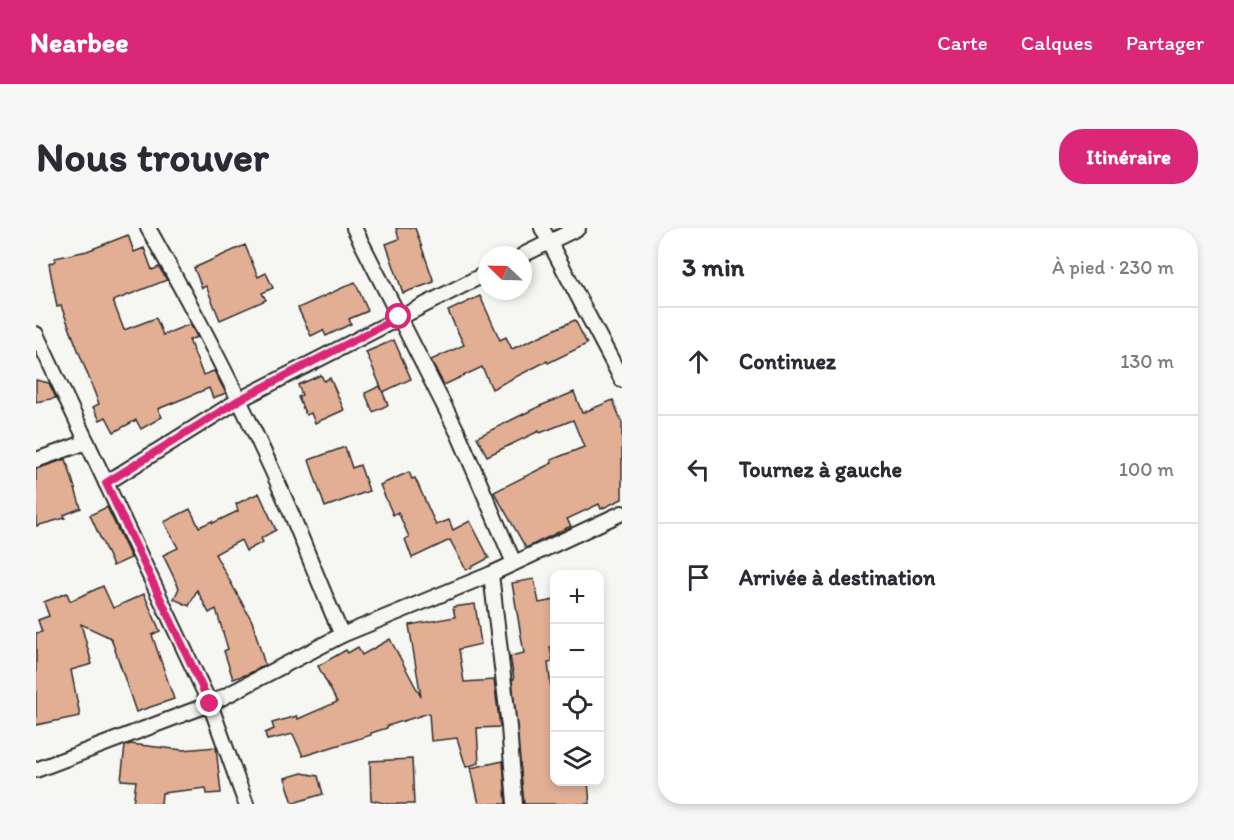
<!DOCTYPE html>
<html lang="fr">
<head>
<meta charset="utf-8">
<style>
  body { margin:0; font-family:Itim,sans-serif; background:#f7f7f7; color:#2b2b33 }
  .controls { position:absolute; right:18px; bottom:18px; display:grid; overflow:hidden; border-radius:12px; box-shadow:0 3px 9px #0003 }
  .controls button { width:54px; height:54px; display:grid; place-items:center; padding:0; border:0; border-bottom:2px solid #e1e1e2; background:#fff; color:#2b2b33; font:30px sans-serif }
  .compass { position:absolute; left:442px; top:18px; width:54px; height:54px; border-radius:50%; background:#fff; box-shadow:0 3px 9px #0003; rotate:293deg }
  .stop { position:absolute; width:18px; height:18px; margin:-14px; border:4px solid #db2777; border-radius:50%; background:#fff }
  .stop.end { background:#db2777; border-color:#fff; box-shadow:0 2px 6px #0008 }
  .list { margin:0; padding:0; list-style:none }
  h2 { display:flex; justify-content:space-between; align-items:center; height:78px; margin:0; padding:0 24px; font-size:26px }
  h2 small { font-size:20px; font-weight:400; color:#7c7c81 }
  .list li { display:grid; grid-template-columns:39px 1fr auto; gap:18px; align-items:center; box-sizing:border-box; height:108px; padding:0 24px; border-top:2px solid #e1e1e2 }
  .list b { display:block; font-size:22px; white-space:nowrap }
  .list em { font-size:20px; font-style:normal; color:#7c7c81 }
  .icon { flex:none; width:33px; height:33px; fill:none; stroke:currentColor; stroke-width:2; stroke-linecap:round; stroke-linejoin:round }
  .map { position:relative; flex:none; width:586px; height:576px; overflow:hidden; border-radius:24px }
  header { display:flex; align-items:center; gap:36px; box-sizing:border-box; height:84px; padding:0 30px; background:#db2777; color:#fff }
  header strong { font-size:28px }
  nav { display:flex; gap:33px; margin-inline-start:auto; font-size:21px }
  .intro { display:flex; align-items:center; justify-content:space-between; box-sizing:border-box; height:144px; padding:0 36px }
  h1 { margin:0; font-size:42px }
  .button { padding:15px 27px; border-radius:24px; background:#db2777; color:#fff; font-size:21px; font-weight:700 }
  main { display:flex; gap:36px; padding:0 36px }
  aside { flex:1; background:#fff; border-radius:24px; box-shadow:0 3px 9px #0003 }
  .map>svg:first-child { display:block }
</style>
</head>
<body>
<header>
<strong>Nearbee</strong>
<nav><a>Carte</a><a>Calques</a><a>Partager</a></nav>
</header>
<div class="intro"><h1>Nous trouver</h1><a class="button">Itinéraire</a></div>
<main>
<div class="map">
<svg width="586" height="576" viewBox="0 0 586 576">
  <rect width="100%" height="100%" fill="#f6f6f2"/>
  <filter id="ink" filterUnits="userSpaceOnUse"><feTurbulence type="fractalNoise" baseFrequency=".0167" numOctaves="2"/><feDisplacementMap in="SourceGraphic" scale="12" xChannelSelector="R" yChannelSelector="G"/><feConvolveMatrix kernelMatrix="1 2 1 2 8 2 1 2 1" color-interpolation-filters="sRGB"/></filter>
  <g filter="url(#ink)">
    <!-- building -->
    <g fill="#e2af95" stroke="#2b2b2b" stroke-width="1.5">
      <path d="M360 0H379L398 54 367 65 350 16 363 11Z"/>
      <path d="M92 7 98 24 108 20 116 42 123 39 131 52 77 73 88 102 120 90 127 107 154 96 161 109 153 112 167 147 178 143 190 165 177 170 173 160 122 181 126 189 105 201 100 192 78 204 70 189 64 192 57 179 63 176 25 78 21 79 13 36 19 33V30L51 23Z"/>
      <path d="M209 17 222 49 230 45 237 60 226 65 230 72 184 92 170 58 166 60 158 40Z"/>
      <path d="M319 54 332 83 313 91 315 96 290 108 287 102 275 108 262 80Z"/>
      <path d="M444 68 464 112 470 109 476 121 539 92 551 116 512 135 511 133 456 161 446 139 408 157 395 132 428 117 412 83Z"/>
      <path d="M358 112 375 151 347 164 330 124Z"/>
      <path d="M285 147 288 153 294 150 308 182 279 195 275 185 270 187 262 169 266 167 262 157Z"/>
      <path d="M0 152 13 155 20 170 0 174Z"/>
      <path d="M344 158 352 177 337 184 329 165Z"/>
      <path d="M538 164 546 185 577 172 586 195V271L565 281 563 276 531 291 535 298 490 320 458 264 516 235 515 232 548 219 537 192 504 205 503 203 451 228 441 209 504 178Z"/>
      <path d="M309 219 316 240 324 237 333 263 289 279 273 232Z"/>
      <path d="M30 231 45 280 28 287 29 290 0 298V241Z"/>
      <path d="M373 244 376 251 379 250 400 297 413 292 417 302 434 293 453 330 430 342 414 312 376 330 369 311 373 309 362 284 357 287 344 257Z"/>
      <path d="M223 265 240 302 225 310 227 314 210 323 205 312 179 326 216 393 229 437 212 446 197 451 188 423 192 421 180 381 173 385 161 362 153 378 138 371 143 360 127 327 142 320 128 294 154 281 163 299 176 293 177 295 202 283 200 276Z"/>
      <path d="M71 279 95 330 77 338 54 287Z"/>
      <path d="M498 351 503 375 519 372V418L514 419 517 434 512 435 519 492V502H514L519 554H552L554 576H488L476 451H478L474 428 488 425 476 355Z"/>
      <path d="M67 358 77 380 108 366 124 403 116 407 138 471 100 484 75 410 45 396 56 436 35 442 44 488 0 497V405L6 404 2 392 13 388 8 374 31 365 34 373Z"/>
      <path d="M439 376 445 416 423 421 428 454 458 452 464 499 441 500 443 535 430 539 421 510 395 513 393 485 351 498V500L335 505V507L267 528 257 506 231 512 229 505 238 501 236 495 261 488 262 491 301 474 282 438 310 422 312 425 322 419 326 427 354 411 385 469 373 397 419 389 417 379Z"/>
      <path d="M94 516 147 522 180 519 185 565 171 566 170 560 126 565 125 576H97L100 553 85 552 89 518Z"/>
      <path d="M376 531 378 576H352L335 572 334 533Z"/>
      <path d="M467 533 470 576H443L435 540Z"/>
      <path d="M266 545 282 548 287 566 257 575 249 550Z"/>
    </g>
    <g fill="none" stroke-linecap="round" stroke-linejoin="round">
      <!-- minor casing -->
      <g stroke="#2b2b2b" stroke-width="18">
        <g id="minor">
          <path d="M112 0C164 92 213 187 255 285 272 326 288 367 306 407"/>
          <path d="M318 0 422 205 478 335"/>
          <path d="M506 0 586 152"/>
          <path d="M487 27 542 0"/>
          <path d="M0 106 174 476 0 542"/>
          <path d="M0 232 51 214"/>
          <path d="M70 255 203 172 451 45"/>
          <path d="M455 346 473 499 479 576"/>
          <path d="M210 576 174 476 306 407 455 346 586 285"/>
        </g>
      </g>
      <!-- minor -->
      <use href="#minor" stroke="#f6f6f2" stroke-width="14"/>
    </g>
  </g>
  <g fill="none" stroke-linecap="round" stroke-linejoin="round" filter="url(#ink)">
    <!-- route -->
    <path stroke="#db2777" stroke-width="8" d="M174 476 70 255 203 172 363 89"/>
  </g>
</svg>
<div class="controls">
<button>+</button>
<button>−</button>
<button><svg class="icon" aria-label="locate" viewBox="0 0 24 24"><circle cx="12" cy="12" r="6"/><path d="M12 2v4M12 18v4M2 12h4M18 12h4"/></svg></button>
<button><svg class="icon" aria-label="layers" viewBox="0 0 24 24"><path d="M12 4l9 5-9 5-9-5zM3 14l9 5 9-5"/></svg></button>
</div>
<svg class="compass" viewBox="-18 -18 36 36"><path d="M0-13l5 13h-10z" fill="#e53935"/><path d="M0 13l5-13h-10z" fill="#7c7c81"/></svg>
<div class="stop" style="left:363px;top:89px"></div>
<div class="stop end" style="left:174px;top:476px"></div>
</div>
<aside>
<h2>3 min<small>À pied · 230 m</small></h2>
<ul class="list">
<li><svg class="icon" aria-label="ahead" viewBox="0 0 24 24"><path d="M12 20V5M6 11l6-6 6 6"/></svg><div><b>Continuez</b></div><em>130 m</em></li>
<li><svg class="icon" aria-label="left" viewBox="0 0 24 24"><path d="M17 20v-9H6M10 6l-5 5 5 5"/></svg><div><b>Tournez à gauche</b></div><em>100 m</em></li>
<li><svg class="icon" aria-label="arrive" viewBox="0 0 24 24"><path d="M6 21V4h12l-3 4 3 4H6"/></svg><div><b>Arrivée à destination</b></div></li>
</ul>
</aside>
</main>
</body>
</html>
